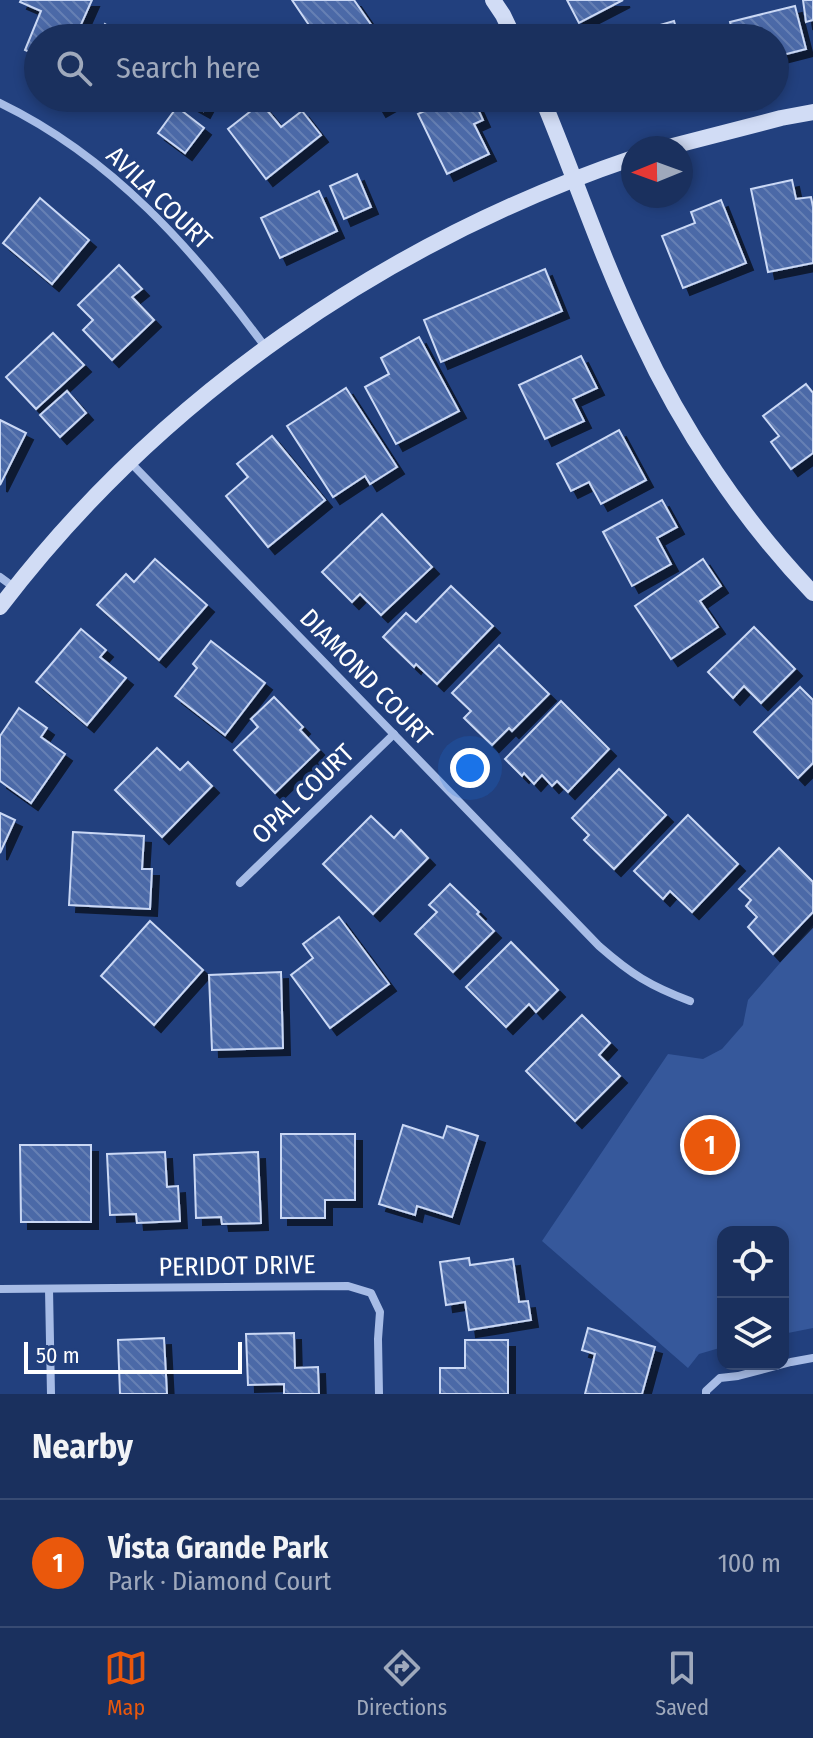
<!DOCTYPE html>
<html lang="en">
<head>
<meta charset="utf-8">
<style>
  body { margin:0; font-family:"Fira Sans Condensed",sans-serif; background:#273c67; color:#f1f3f6 }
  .controls { position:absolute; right:24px; bottom:24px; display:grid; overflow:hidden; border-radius:16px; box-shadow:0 4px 12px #0003 }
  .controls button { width:72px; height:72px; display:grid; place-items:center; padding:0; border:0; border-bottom:2px solid #384b73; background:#1a305e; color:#f1f3f6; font:40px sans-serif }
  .compass { position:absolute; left:621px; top:136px; width:72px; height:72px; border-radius:50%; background:#1a305e; box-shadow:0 4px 12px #0003; rotate:269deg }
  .scale { position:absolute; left:24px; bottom:20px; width:218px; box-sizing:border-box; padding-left:8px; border:4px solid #fff; border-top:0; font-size:22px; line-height:28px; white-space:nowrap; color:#fff; -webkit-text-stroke:6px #22407e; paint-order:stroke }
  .you { position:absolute; left:470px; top:768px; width:28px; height:28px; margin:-20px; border:6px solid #fff; border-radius:50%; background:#1a73e8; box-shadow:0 0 0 12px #1a73e833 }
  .badge { display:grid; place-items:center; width:52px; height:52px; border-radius:50%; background:#ea580c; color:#fff; font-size:26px; font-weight:700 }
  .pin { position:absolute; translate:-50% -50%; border:4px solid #fff; box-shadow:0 2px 8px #0006 }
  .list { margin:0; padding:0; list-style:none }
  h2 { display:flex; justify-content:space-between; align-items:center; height:104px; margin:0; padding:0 32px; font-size:34px }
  h2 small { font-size:26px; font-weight:400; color:#9fa9bc }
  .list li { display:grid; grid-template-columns:52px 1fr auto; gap:24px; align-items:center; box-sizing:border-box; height:128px; padding:0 32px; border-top:2px solid #384b73 }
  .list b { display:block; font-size:30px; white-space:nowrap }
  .list p { margin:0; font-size:26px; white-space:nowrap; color:#9fa9bc }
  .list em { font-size:26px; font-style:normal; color:#9fa9bc }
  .icon { flex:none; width:44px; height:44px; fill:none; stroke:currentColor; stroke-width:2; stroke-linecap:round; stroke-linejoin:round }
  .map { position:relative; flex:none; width:813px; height:1394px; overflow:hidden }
  .search { position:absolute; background:#1a305e; box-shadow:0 4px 12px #0003; left:24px; right:24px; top:24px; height:88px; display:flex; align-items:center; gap:20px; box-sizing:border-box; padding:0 28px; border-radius:44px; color:#9fa9bc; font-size:30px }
  .sheet { height:232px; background:#1a305e }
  nav { display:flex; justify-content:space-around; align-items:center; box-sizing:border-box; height:112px; border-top:2px solid #384b73; background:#1a305e; font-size:22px; color:#9fa9bc }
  nav a { display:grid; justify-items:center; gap:4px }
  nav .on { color:#ea580c }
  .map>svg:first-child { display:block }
</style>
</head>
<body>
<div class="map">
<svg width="813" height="1394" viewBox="0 0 813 1394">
  <defs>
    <pattern id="building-back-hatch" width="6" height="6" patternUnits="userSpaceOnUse" patternTransform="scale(2)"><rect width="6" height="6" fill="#4b69a7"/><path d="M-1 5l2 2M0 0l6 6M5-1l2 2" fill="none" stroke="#6680b4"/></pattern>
    <filter id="shadow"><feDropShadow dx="7" dy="7" stdDeviation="0" flood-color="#0009"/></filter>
  </defs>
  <rect width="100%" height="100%" fill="#22407e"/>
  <!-- green -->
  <path fill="#36589b" d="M813 925V1328L783 1334V1232H723V1347L699 1354 688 1368 542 1241 668 1054 703 1059 722 1049 743 1025 748 1000Z"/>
  <!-- building -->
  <g fill="url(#building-back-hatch)" stroke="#cad8f5" stroke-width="2" filter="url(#shadow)">
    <path d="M21 0H92L75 38H38V56L25 50 41 11 20 2Z"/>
    <path d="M292 0H354L372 26 355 38H302L313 31Z"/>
    <path d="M567 0H623L579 23Z"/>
    <path d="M803 0H813V20L806 22Z"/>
    <path d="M795 6 806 49 775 57V38H734L730 22Z"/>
    <path d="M674 21 679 38H615Z"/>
    <path d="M105 24 125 37 131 29 146 38H96Z"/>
    <path d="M180 98H210L203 111Z"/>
    <path d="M372 98H400L379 110Z"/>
    <path d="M452 98H473L483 120 474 124 489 154 447 174 418 114Z"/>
    <path d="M261 103 281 127 302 111 321 135 266 179 228 129Z"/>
    <path d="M177 107 204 128 185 153 158 133Z"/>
    <path d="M357 174 371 207 344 219 330 186Z"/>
    <path d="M792 180 796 199 811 197 813 207V263L768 272 751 189Z"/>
    <path d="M319 191 337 231 280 258 261 218Z"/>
    <path d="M40 198 89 240 52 284 3 243Z"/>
    <path d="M721 200 746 263 683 288 662 236 695 223 691 212Z"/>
    <path d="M119 265 142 289 132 297 154 320 112 360 83 330 93 320 78 305Z"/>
    <path d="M545 269 562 311 441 362 424 320Z"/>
    <path d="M53 333 84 365 36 409 6 377Z"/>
    <path d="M419 337 459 411 396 444 365 387 389 374 381 358Z"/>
    <path d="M581 356 597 388 573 399 584 421 545 439 519 385Z"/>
    <path d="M806 384 813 393V453L791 469 771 442 779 436 763 416Z"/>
    <path d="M346 388 397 467 370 484 365 476 333 497 287 426Z"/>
    <path d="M67 391 86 413 60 437 40 415Z"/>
    <path d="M0 420 26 433 0 485Z"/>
    <path d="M619 430 646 480 601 504 589 482 571 491 557 464Z"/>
    <path d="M272 436 325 500 268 547 226 496 248 477 237 464Z"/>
    <path d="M662 500 677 527 657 538 671 564 632 586 603 532Z"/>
    <path d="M382 514 432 567 381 615 360 594 352 602 322 572Z"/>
    <path d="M155 559 207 605 159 660 97 605 126 574 134 582Z"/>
    <path d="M703 559 721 586 700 601 718 627 671 659 635 606Z"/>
    <path d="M451 586 493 626 437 684 416 664 414 667 383 637 406 613 416 622Z"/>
    <path d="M754 627 795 669 761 703 744 686 733 698 708 672Z"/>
    <path d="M81 629 106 650 100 657 126 678 87 725 36 682Z"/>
    <path d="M211 641 265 683 225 735 175 696 197 668 193 664Z"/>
    <path d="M499 645 549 694 512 731 509 728 492 745 464 718 471 711 452 693Z"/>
    <path d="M800 687 813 700V763L798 778 754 732Z"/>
    <path d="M274 697 303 727 300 730 319 750 275 793 234 750 258 727 251 719Z"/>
    <path d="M561 701 609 749 568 792 557 781 552 786 542 775 534 784 524 773 522 776 505 759Z"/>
    <path d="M19 708 47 728 41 737 65 754 31 803 0 781V736Z"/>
    <path d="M157 748 180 770 188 762 212 786 162 837 115 790Z"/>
    <path d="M619 769 666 815 614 869 584 840 589 835 572 818Z"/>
    <path d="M0 813 15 820 0 853Z"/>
    <path d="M688 815 738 864 692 912 670 891 663 899 634 871Z"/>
    <path d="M371 816 394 838 401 830 428 858 373 914 323 864Z"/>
    <path d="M73 832 144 836 142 869H152L150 909 69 905Z"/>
    <path d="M779 848 813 882V912L773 954 748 927 757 917 746 906 751 900 739 889Z"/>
    <path d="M450 884 479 912 477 914 494 931 453 972 415 934 437 912 429 905Z"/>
    <path d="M339 917 389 984 330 1028 291 975 313 958 303 944Z"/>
    <path d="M150 921 203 970 154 1025 101 976Z"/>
    <path d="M511 942 558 990 536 1012 529 1004 506 1027 466 987Z"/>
    <path d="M281 972 283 1048 212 1050 209 975Z"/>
    <path d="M582 1015 610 1043 599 1055 620 1076 575 1121 526 1071Z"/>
    <path d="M403 1125 443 1138 447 1126 478 1136 452 1217 417 1206 415 1215 379 1204Z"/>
    <path d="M281 1134H355V1200H325V1218H281Z"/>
    <path d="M20 1145H91V1222H21Z"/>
    <path d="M165 1152 167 1187 178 1186 180 1221 137 1223 136 1214 110 1215 107 1154Z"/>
    <path d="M258 1152 261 1223 222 1224 221 1217 196 1218 194 1155Z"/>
    <path d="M469 1258 470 1265 513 1259 519 1302 528 1301 531 1320 469 1330 465 1302 446 1305 440 1262Z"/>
    <path d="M588 1328 655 1347 642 1394H585L595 1354 582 1350Z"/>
    <path d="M294 1333 295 1368 318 1367 319 1394H284V1384L248 1385 246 1334Z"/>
    <path d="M164 1338 167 1394H120L118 1340Z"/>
    <path d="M465 1340H508V1394H440V1368H465Z"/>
  </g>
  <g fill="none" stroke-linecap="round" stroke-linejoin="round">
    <!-- street -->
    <g stroke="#a7bce6" stroke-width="8">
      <path d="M0 103C112 157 194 250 266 348"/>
      <path d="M130 462 599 946C631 974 650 986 690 1001"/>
      <path d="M0 577 15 588"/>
      <path d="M240 883 394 734"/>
      <path d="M0 1289 348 1286 371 1293 380 1312 378 1339 379 1394"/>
      <path d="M49 1289 51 1394"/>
      <path d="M706 1394V1391L720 1378 738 1376 791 1362 813 1358"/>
    </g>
    <!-- secondary -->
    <g stroke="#d1dcf5" stroke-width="16">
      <path d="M493 0 503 15 514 38"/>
      <path d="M542 98C575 177 602 259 639 336 682 429 742 519 813 593"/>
      <path d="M665 148 781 118 813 112"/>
      <path d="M0 607C159 398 385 242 633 158"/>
    </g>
  </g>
  <g text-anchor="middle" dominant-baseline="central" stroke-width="6" stroke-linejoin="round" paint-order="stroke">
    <!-- street labels -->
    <g font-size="26" fill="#fff" stroke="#22407e">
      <text transform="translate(159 198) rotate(44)">AVILA COURT</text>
      <text transform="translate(366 677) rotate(46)">DIAMOND COURT</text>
      <text transform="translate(303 794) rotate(-44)">OPAL COURT</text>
      <text transform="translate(237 1266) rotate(-1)">PERIDOT DRIVE</text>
    </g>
  </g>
</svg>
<div class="controls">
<button><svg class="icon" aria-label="locate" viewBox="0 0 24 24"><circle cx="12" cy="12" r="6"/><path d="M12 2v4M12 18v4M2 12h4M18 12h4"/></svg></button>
<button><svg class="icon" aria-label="layers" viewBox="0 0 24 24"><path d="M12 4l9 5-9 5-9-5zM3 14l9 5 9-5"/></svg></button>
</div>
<svg class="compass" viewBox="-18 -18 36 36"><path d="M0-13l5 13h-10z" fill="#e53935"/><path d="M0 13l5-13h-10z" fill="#9fa9bc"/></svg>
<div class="scale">50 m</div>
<div class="you"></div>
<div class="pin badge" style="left:710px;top:1145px">1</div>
<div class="search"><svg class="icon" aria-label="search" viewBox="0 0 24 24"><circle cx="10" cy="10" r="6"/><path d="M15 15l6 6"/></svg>Search here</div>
</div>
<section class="sheet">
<h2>Nearby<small></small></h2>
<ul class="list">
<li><span class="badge">1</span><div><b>Vista Grande Park</b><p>Park · Diamond Court</p></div><em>100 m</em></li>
</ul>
</section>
<nav>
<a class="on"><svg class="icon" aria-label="map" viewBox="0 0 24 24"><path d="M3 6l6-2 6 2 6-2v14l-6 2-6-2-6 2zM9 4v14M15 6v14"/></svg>Map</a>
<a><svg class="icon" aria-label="directions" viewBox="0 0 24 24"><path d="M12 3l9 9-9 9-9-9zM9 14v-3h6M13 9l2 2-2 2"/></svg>Directions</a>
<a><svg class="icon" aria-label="saved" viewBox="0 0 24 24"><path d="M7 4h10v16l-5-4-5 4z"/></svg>Saved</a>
</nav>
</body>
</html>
